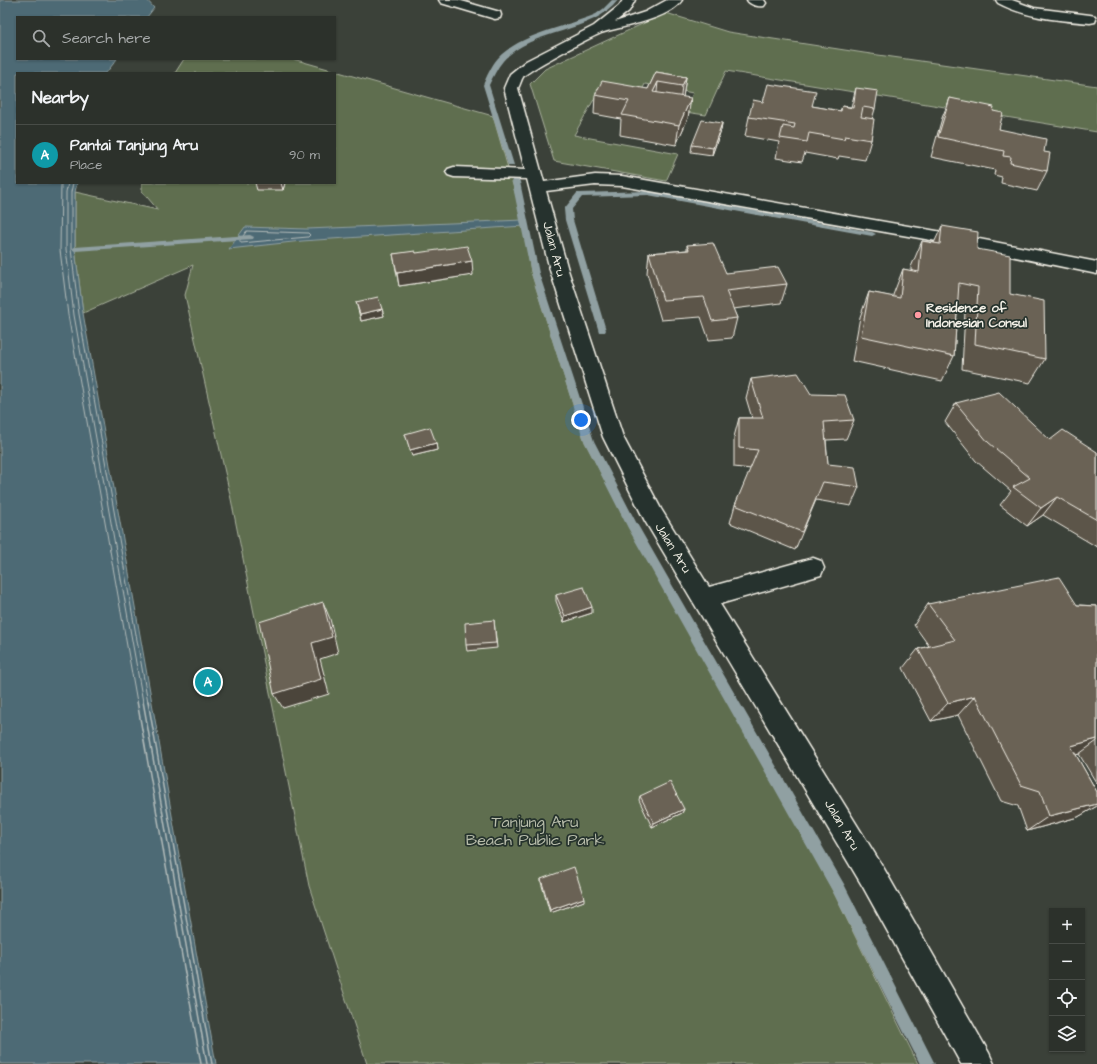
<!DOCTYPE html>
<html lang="en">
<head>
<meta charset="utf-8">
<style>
  body { margin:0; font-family:"Architects Daughter",sans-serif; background:#343933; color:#f1f3f6 }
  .controls { position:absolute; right:12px; bottom:12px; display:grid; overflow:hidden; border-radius:0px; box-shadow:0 1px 3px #0004 }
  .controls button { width:36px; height:36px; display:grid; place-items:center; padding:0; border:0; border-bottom:1px solid #484c47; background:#2c312b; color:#f1f3f6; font:20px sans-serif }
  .you { position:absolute; left:581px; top:420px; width:14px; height:14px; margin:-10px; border:3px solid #fff; border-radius:50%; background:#1a73e8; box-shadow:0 0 0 6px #1a73e833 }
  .badge { display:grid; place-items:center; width:26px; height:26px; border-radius:50%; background:#e797bd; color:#fff; font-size:13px; font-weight:700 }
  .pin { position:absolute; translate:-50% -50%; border:2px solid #fff; box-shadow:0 1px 4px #0006 }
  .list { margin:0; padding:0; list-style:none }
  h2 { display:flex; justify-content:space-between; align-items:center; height:52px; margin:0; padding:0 16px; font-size:17px }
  h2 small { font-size:13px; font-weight:400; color:#a6a9a9 }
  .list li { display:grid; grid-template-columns:26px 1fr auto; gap:12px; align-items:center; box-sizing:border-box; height:60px; padding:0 16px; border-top:1px solid #484c47 }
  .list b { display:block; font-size:15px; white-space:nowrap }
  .list p { margin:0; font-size:13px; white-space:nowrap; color:#a6a9a9 }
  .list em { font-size:13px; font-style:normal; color:#a6a9a9 }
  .icon { flex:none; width:22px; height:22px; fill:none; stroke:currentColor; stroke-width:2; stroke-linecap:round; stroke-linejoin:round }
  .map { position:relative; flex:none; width:1097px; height:1064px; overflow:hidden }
  .search { position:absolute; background:#2c312b; box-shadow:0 1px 3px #0004; left:16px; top:16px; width:320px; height:44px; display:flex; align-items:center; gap:10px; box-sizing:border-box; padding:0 14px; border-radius:0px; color:#a6a9a9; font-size:15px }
  .panel { position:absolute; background:#2c312b; box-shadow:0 1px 3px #0004; left:16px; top:72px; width:320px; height:112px; border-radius:0px }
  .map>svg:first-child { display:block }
</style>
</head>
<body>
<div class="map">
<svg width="1097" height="1064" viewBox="0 0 1097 1064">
  <rect width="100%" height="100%" fill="#3b4139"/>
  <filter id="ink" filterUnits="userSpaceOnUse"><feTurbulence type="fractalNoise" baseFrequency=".025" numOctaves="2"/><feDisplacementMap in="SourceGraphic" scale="8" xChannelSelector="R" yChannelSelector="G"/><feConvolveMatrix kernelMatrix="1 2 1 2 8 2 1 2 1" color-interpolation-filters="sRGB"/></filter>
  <g filter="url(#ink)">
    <!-- green -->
    <g fill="#5e6e50" stroke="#a9b09c">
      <path d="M666 13 728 32 864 53 1097 86V132L726 71 706 115 685 112 693 93 645 84 637 101 597 94 574 135 678 154 666 181 554 161 530 84 545 69Z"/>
      <path d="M184 59H293L493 116 523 220 531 272 585 442 629 527 675 606 832 889 918 1064H367L309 886 231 499 185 295 193 265 83 313 75 249V192L158 210 142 191V183H335V73H175Z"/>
    </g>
    <!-- water -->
    <g fill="#4e6a74" stroke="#90a0a2">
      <path d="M0 0H147L154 8 147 17H17V59H117L106 73H17V183H77L75 192V249L83 313 216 1064H0Z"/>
      <path d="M523 220 524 226 302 241 229 249 245 227 307 229Z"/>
    </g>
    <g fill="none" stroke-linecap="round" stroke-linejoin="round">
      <!-- shore-far1 -->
      <g stroke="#b2bbba" stroke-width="1">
        <path d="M61 183 60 250 68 315 137 702"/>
        <path d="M68 183 66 192V249L74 315 143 702"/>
        <path d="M73 183 71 192V249L79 314 148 702"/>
        <path d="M247 231 308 233 310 235 308 237 241 243 240 241Z"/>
      </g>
      <!-- shore -->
      <g stroke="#b2bbba" stroke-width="1.5">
        <path d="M137 701 201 1064"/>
        <path d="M143 701 207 1064"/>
        <path d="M148 701 212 1064"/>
      </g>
      <!-- stream -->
      <g fill="#90a0a2" fill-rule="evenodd">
        <path d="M612 0H618C593 34 532 28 503 61 497 68 493 77 489 85L514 165 512 166H508L483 85C487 76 491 66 498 58 520 34 566 27 596 14L603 9Z"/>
        <path d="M513 180H519L520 182 539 273 594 441 636 522 844 884 935 1064H920L834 894 628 528 584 441 531 273 512 182Z"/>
        <path d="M648 191 872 232 876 234 872 236 648 195 582 197 572 209 573 220 606 330 605 332H599L565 220 564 209 577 193H580Z"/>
        <path d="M250 235 254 237 253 239 75 251 71 249 75 247Z"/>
      </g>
      <!-- minor casing -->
      <g stroke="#f4f1e8" stroke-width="3">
        <g id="minor">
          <path d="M439 0H458L500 12 501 15 500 18 495 19 441 3Z"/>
          <path d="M623 0H635L629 11 615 22 645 12 667 0H682C670 19 624 26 604 32 594 35 528 70 523 77 521 80 520 85 518 88L544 182 595 175 622 176 948 233 1097 262V274L948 243 622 186 595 185 546 191 568 270 623 437 661 509 709 587 813 558 821 561 824 568 821 575 720 604 883 867 989 1053 994 1064H961L863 887 645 521 603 437 550 270 527 179 454 177 448 175 446 172 448 169 454 167 525 170 504 88 510 74 526 61 594 26 619 6Z"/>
          <path d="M747 0H764L766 3 764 6C758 7 750 5 747 0Z"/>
          <path d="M996 0H1012L1034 8 1090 15 1095 16 1096 19 1095 22 1090 23C1058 20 1026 18 998 3Z"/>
        </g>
      </g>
      <!-- minor -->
      <use href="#minor" fill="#26332d" fill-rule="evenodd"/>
    </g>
    <!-- wall -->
    <g fill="#5c5448" stroke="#f4f1e8">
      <path d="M656 72 686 77 683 97 688 118 676 145 620 135 621 119 594 114 595 95 648 89Z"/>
      <path d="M856 88 875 109 872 119 871 140 865 160 839 156 838 159 805 153 802 162 776 158 779 142 745 136 749 117 763 102 812 106 840 111 842 106 851 107Z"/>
      <path d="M950 98 993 111 999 129 1044 152 1047 171 1037 191 1001 183 1002 177 994 175 995 170 931 157 942 118Z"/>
      <path d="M722 123 721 130 712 155 691 152 692 145Z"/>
      <path d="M255 183H285L283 190H257Z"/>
      <path d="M942 226 977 249 1010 294 1045 359 1030 383 962 369 965 312 957 311 954 356 942 381 852 361 860 317 869 292 893 297V295L903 269 911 271V267L922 241 934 243Z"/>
      <path d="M687 245 726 273 787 284 781 303 733 309 737 318 732 338 709 340 701 317 661 320 647 273 649 253 687 250Z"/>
      <path d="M416 253 473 275 399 286 393 254Z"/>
      <path d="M356 302 382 309 384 316 361 321Z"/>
      <path d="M751 379 811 394 854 420 846 439 826 440 828 464 859 487 851 506 816 500 795 550 730 523 735 505 751 469 734 467V437L739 418H752L746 398Z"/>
      <path d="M956 403 1050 440 1097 452V547L1043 515 1027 526 1000 505 1011 491 976 461 945 422Z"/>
      <path d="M405 434 436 443 437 450 412 456 407 440Z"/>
      <path d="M556 595 592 613 564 622 556 601Z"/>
      <path d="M928 604 1077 605 1097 606V784L1079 754 1076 755 1097 792V806L1078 817 1027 831 1018 806 1001 801 958 715 931 721 903 668 918 649 929 646 914 625Z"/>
      <path d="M494 620 497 648 467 651 466 645Z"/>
      <path d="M640 796 684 809 682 813 652 827 639 800Z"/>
      <path d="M541 879 584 901 550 913 541 882Z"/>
    </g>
    <!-- shaded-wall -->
    <g fill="#4b453b" stroke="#f4f1e8">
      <path d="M686 77 683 97 680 105 682 86Z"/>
      <path d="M658 82 656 101 653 92Z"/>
      <path d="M691 98 688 118 676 145 679 125Z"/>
      <path d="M722 123 721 130 712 155 713 148Z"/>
      <path d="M281 183H285L283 190Z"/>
      <path d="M472 261 473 275 399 286 397 273Z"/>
      <path d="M382 309 384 316 361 321 360 314Z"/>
      <path d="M436 443 437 450 412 456 410 450Z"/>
      <path d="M1057 497 1043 515 1027 526 1041 508Z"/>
      <path d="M323 602 330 619 338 653 320 659 329 694 283 708 274 694 312 643Z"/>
      <path d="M592 607V613L564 622 565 616Z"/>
      <path d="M975 696 958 715 931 721 948 703Z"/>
      <path d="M1097 739V741L1079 754 1049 763 1071 746Z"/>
      <path d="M1097 804V806L1078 817 1027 831 1049 816Z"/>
      <path d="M684 809 682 813 652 827 654 823Z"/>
      <path d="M584 898V901L550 913V910Z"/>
    </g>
    <!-- building -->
    <g fill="#6b6254" stroke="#f4f1e8">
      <path d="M656 72 686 77 682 86 658 82 653 92 691 98 679 125 622 115 629 101 595 95 602 81 648 89Z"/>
      <path d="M768 84 816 91 812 106 841 111 842 106 853 108 856 88 878 91 875 109 863 107 861 117 874 119 871 140 845 136 844 139 809 133 807 142 780 138 783 126 794 128 795 124 749 117 753 100 763 102Z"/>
      <path d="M950 98 994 107 993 111 1003 113 999 129 1046 139 1044 152 1050 153 1047 171 1010 163 1011 157 1003 156 1004 151 938 137Z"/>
      <path d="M702 120 722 123 713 148 692 145Z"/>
      <path d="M942 226 978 232 977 249 1010 255V294L1044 301 1045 359 975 344 978 287 959 283 954 356 861 336 869 292 900 298 903 269 919 272 922 241 940 244Z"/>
      <path d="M713 243 726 273 778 267 787 284 726 291 737 318 712 321 704 297 663 300 649 253 689 250 687 245Z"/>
      <path d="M467 246 472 261 397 273 393 254 415 251 416 253Z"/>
      <path d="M378 297 382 309 360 314 356 302Z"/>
      <path d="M798 373 811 394 845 395 854 420 824 422 828 464 855 467 859 487 823 482 802 532 735 505 758 450 739 448V418H763L751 379Z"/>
      <path d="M999 392 1050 440 1063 430 1097 452V520L1057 497 1041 508 1013 487 1030 478 988 442 956 403Z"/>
      <path d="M430 427 436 443 410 450 405 434Z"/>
      <path d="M1059 577 1077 605 1097 606V739L1071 746 1097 792V804L1049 816 1040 791 1021 785 975 696 948 703 918 649 955 640 928 604Z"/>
      <path d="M584 587 592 607 565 616 556 595Z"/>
      <path d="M323 602 332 637 312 643 321 679 274 694 259 622Z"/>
      <path d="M494 620 496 643 466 645 465 623Z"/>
      <path d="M670 782 684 809 654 823 640 796Z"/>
      <path d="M574 867 584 898 550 910 541 879Z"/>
    </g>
  </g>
  <!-- markers -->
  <circle fill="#ff9aa2" stroke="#26332d" stroke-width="1.5" cx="918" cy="315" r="4"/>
  <g text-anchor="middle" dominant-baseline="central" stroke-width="3.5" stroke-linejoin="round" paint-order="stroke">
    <!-- street labels -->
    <g font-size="13" fill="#f4f1e8" stroke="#26332d">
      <text transform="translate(554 249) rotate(75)">Jalan Aru</text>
      <text transform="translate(673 548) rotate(58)">Jalan Aru</text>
      <text transform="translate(842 825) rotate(59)">Jalan Aru</text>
    </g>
    <!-- poi labels -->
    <g font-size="13" font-weight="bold" fill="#f4f1e8" stroke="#26332d" text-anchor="start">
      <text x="926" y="308">Residence of<tspan x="926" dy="15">Indonesian Consul</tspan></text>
    </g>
    <!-- near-park labels -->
    <g font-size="16" fill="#b8bdab" stroke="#26332d">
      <text x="535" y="822">Tanjung Aru<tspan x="535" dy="18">Beach Public Park</tspan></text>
    </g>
  </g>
</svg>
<div class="controls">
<button>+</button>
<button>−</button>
<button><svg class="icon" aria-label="locate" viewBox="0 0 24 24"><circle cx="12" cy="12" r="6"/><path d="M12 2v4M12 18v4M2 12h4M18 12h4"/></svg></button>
<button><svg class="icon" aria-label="layers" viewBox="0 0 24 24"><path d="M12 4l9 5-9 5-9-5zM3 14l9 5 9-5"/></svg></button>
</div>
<div class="you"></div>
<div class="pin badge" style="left:208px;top:682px;background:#0f9aa8">A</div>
<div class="search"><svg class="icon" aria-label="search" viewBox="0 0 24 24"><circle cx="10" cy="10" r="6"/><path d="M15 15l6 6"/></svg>Search here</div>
<section class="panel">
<h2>Nearby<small></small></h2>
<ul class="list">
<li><span class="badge" style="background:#0f9aa8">A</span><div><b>Pantai Tanjung Aru</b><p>Place</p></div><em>90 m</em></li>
</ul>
</section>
</div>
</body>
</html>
